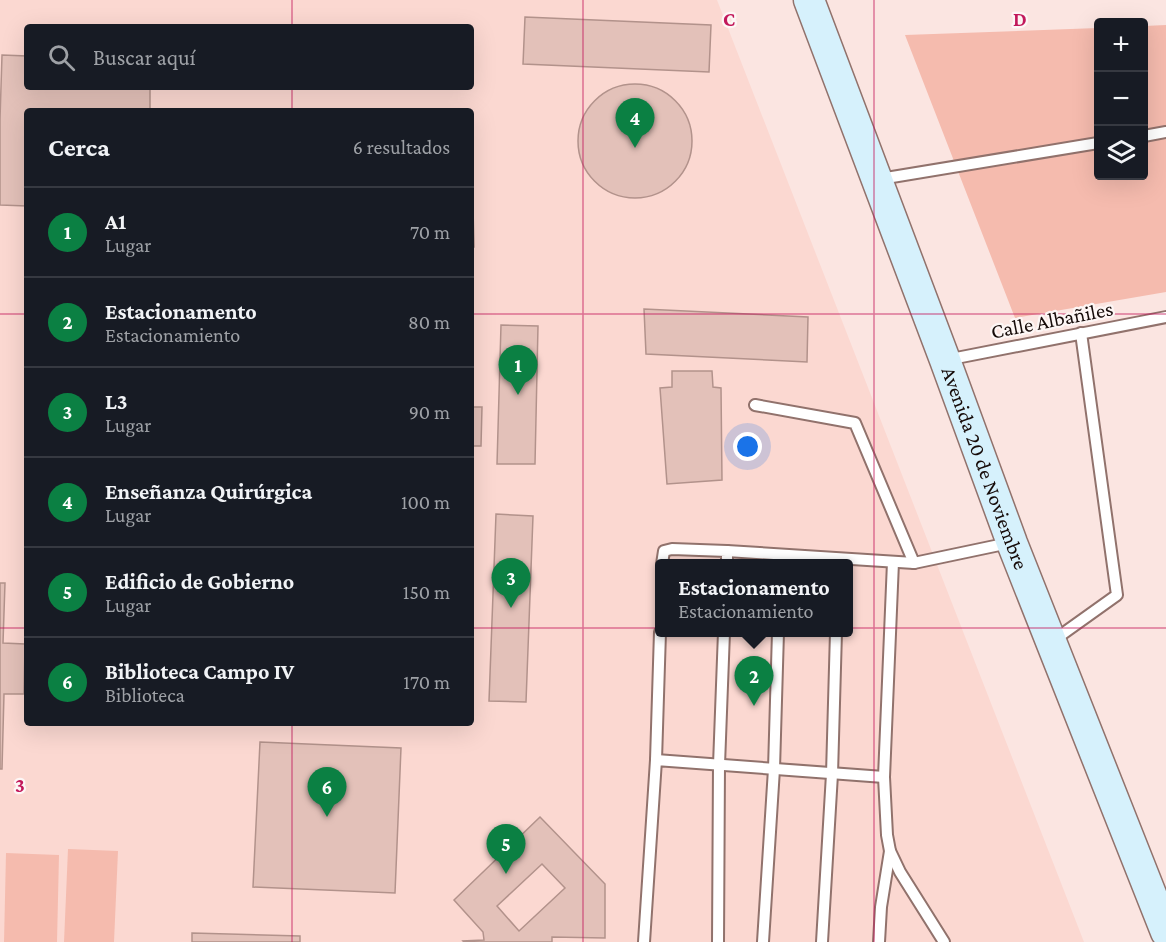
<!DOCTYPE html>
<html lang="es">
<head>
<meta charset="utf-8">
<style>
  body { margin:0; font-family:"Crimson Pro",serif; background:#20242c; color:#f1f3f6 }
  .controls { position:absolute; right:18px; top:18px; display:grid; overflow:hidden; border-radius:6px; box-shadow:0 6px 24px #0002 }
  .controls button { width:54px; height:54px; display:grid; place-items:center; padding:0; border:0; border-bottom:2px solid #363941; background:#171b24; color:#f1f3f6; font:30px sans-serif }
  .you { position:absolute; left:748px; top:447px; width:21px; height:21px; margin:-15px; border:4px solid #fff; border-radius:50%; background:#1a73e8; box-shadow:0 0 0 9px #1a73e833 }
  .badge { display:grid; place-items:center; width:39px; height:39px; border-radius:50%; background:#0b8043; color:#fff; font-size:20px; font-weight:700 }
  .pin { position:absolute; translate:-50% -50px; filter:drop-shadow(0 2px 3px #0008) }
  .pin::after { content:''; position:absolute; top:32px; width:21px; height:18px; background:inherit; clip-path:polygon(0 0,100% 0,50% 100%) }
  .popup { position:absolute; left:655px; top:559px; width:198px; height:78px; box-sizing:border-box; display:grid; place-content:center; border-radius:6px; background:#171b24; filter:drop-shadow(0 2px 4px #0005); font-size:20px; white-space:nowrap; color:#9ea1a6 }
  .popup b { font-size:22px; color:#f1f3f6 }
  .popup::after { content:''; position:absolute; left:50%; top:100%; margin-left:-12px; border:12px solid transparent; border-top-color:#171b24 }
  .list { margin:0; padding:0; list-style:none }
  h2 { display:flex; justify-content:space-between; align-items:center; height:78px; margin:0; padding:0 24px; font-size:26px }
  h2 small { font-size:20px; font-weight:400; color:#9ea1a6 }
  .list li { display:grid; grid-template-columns:39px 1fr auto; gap:18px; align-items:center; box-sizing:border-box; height:90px; padding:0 24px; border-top:2px solid #363941 }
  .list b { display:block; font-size:22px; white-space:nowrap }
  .list p { margin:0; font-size:20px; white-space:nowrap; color:#9ea1a6 }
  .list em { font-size:20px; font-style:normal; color:#9ea1a6 }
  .icon { flex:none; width:33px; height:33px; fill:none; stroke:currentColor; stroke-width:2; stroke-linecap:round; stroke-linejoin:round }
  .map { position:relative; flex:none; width:1166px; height:942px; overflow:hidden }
  .search { position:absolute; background:#171b24; box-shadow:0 6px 24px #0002; left:24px; top:24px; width:450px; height:66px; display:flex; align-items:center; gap:15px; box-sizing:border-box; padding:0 21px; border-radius:6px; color:#9ea1a6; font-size:22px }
  .panel { position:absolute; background:#171b24; box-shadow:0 6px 24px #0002; left:24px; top:108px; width:450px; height:618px; border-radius:6px }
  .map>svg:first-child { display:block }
</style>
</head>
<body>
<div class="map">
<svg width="1166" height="942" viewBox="0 0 1166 942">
  <rect width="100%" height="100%" fill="#fbe5e1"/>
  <!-- built -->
  <path fill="#fbd8d1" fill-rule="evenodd" d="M0 0H717L1084 942H0ZM27 27H471V87H27ZM27 111H471V723H27ZM660 564H849V632H660Z"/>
  <!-- green -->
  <g fill="#f5bbae">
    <path d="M1166 25V292L1015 318 905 35 1098 28V176H1144V26Z"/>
    <path d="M68 849 118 851 114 942H64Z"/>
    <path d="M6 853 59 855 57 942H4Z"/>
  </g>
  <!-- building -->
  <g fill="#e3c1b9" stroke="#b2928b" stroke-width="1.5" fill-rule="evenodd">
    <path d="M525 17 711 25 709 72 523 64Z"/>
    <path d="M2 55 27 56V87H150V111H27V206L0 205V119Z"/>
    <circle cx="635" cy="141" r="57"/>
    <path d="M471 209H473L474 247H471Z"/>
    <path d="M644 309 808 317 807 362 646 354Z"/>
    <path d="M501 325 538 326 535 464H497Z"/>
    <path d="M672 371H712L713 387 721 388 722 480 667 484 660 388 672 387Z"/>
    <path d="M471 407H482L481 446H471Z"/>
    <path d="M496 514 533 516 526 702 489 701Z"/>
    <path d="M0 583H5L3 643 25 644 24 694H4L2 769H0Z"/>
    <path d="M260 742 401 748 395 893 253 887Z"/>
    <path d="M540 817 605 884V938L552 937V942H464L463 941 484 940 483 932 454 900ZM542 864 565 888 519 931 497 906Z"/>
    <path d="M192 933 300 936V942H192Z"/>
  </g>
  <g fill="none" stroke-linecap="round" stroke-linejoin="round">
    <!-- lane casing -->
    <g stroke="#91726c" stroke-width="14">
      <g id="lane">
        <path d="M1144 136 1166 132"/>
        <path d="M880 179 1098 143"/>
        <path d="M946 360 1166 317"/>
        <path d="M755 405 855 423 914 563"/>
        <path d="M727 551 914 563 1009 543"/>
        <path d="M893 562 884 777 887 835 890 851 900 872 944 942"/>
        <path d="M662 564 664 551 672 549 727 551V564"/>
        <path d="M1054 640 1117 595 1081 333"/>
        <path d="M656 760 660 632"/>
        <path d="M644 942 656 760 884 777"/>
        <path d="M718 942 719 765 724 632"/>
        <path d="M763 942 774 769 778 632"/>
        <path d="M822 942 832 774 836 632"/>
        <path d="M879 942 881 907 890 851"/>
      </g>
    </g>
    <!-- secondary casing -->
    <g stroke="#91726c" stroke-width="33">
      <g id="secondary">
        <path id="s1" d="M809 0 945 360 1012 543 1166 932"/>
      </g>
    </g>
    <!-- lane -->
    <use href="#lane" stroke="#fff" stroke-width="10"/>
    <!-- secondary -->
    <use href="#secondary" stroke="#d6f1fc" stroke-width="30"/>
  </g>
  <!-- grid -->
  <path fill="none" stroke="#c2185b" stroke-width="1.5" stroke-opacity="0.55" d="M292 0V27M583 0V942M874 0V942M292 87V111M0 314H27M471 314H1166M0 628H27M471 628H1166M292 723V942"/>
  <g text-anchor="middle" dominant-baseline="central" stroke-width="4.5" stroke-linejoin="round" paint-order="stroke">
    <!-- street labels -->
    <g font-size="21" fill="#160b09" stroke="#fdf6f5">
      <text transform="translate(1052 320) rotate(-11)">Calle Albañiles</text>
      <text stroke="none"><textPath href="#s1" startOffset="500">Avenida 20 de Noviembre</textPath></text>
    </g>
  </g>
  <g font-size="20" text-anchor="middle" font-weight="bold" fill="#c2185b" stroke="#fdf6f5" stroke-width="4.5" stroke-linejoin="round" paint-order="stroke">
    <text x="729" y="26">C</text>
    <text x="1020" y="26">D</text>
    <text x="20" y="792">3</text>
  </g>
</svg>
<div class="controls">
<button>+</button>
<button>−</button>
<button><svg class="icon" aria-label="layers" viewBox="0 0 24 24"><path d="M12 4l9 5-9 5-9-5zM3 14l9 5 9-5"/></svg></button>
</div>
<div class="you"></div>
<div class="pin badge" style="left:518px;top:395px">1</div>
<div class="pin badge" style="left:754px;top:706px">2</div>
<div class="popup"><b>Estacionamento</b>Estacionamiento</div>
<div class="pin badge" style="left:511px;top:608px">3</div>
<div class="pin badge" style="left:635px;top:148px">4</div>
<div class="pin badge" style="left:506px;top:874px">5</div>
<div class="pin badge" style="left:327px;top:817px">6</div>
<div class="search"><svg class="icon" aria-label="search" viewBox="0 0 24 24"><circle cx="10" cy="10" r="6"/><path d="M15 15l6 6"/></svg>Buscar aquí</div>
<section class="panel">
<h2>Cerca<small>6 resultados</small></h2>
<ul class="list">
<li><span class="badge">1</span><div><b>A1</b><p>Lugar</p></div><em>70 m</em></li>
<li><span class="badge">2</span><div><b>Estacionamento</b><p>Estacionamiento</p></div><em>80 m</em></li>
<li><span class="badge">3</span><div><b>L3</b><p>Lugar</p></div><em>90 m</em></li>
<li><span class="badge">4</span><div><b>Enseñanza Quirúrgica</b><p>Lugar</p></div><em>100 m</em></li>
<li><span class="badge">5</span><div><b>Edificio de Gobierno</b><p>Lugar</p></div><em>150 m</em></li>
<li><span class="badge">6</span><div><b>Biblioteca Campo IV</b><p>Biblioteca</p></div><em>170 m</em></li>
</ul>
</section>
</div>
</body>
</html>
